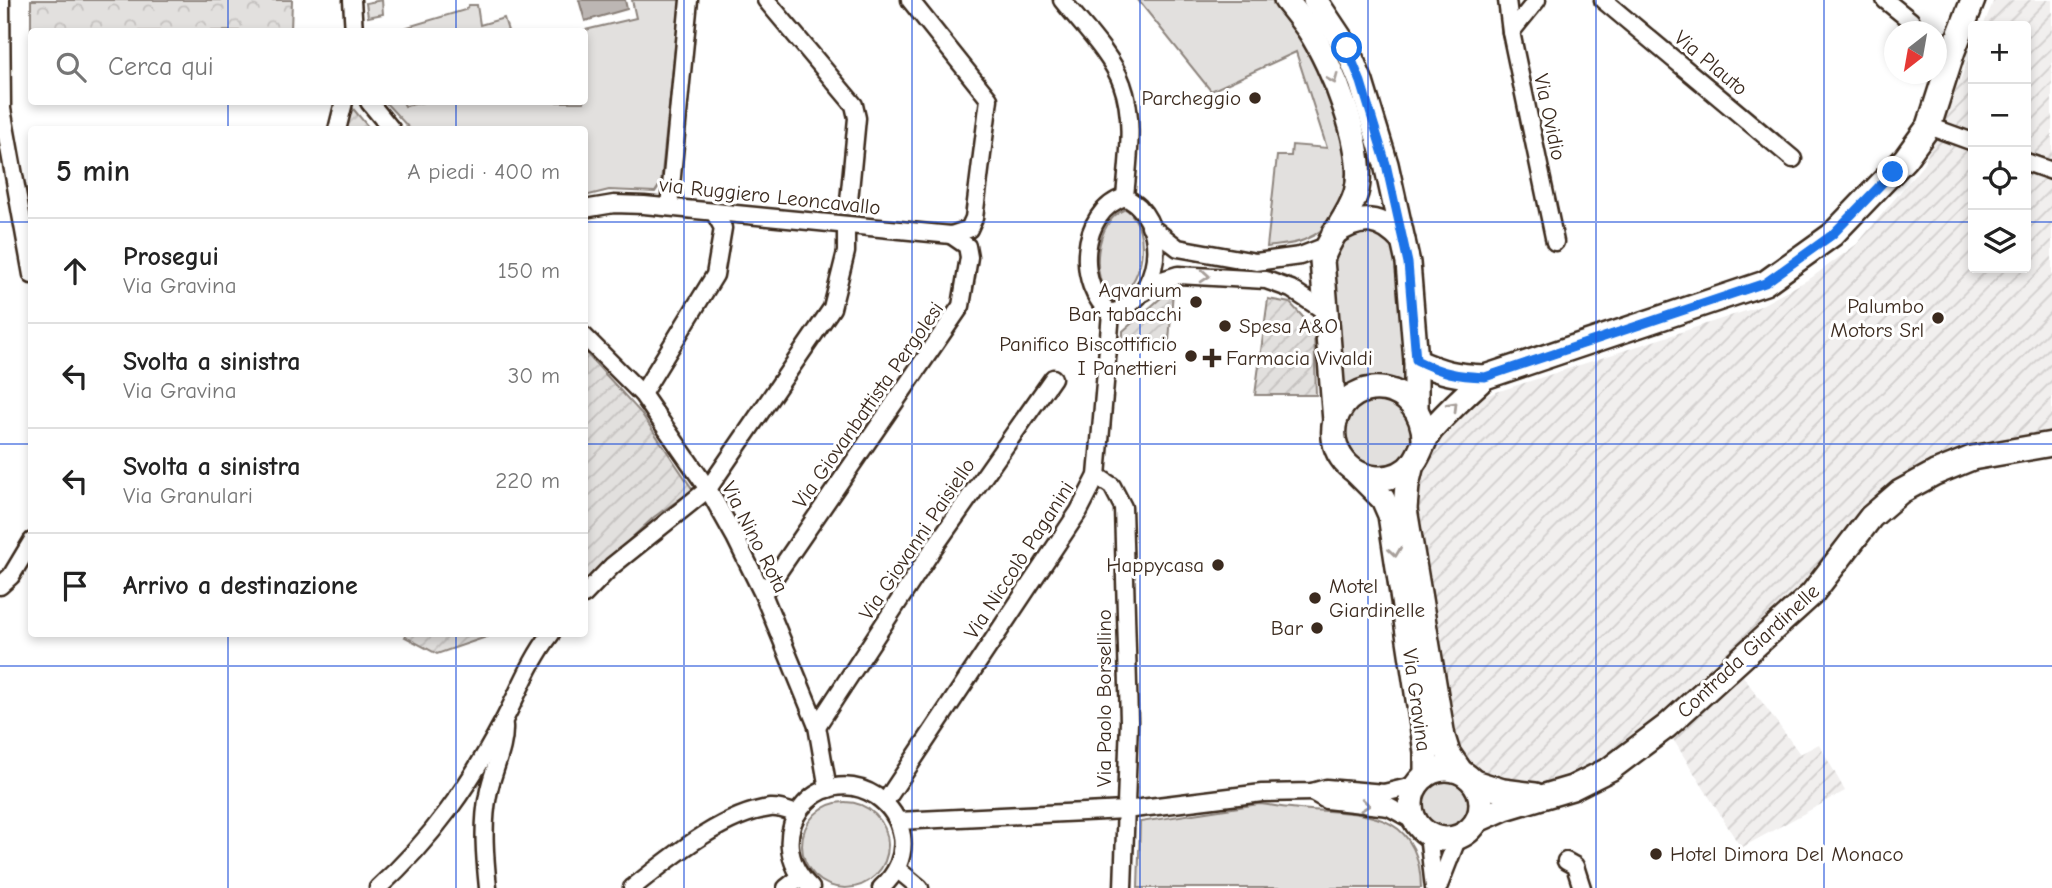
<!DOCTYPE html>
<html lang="it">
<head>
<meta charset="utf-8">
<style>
  body { margin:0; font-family:"Comic Neue",sans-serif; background:#f6f6f6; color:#222 }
  .controls { position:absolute; right:21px; top:21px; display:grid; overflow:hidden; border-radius:7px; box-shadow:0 4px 10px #0003 }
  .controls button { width:63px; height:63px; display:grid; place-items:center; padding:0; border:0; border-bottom:2px solid #e0e0e0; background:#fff; color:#222; font:35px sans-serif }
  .compass { position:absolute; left:1884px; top:21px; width:63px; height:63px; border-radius:50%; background:#fff; box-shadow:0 4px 10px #0003; rotate:211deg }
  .stop { position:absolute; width:21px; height:21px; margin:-16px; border:5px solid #1a73e8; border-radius:50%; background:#fff }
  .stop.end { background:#1a73e8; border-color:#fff; box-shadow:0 2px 7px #0008 }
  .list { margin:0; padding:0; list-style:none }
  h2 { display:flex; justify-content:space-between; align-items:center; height:91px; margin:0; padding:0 28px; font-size:30px }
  h2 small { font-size:23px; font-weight:400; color:#767676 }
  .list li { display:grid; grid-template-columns:46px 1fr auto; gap:21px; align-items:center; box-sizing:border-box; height:105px; padding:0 28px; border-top:2px solid #e0e0e0 }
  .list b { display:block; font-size:26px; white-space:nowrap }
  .list p { margin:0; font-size:23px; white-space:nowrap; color:#767676 }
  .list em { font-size:23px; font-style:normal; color:#767676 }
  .icon { flex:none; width:38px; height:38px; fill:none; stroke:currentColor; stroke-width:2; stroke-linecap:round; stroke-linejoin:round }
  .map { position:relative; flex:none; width:2052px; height:888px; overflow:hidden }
  .search { position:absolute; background:#fff; box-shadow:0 4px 10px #0003; left:28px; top:28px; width:560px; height:77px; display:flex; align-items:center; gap:18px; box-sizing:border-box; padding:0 24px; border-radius:7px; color:#767676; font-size:26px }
  .panel { position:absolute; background:#fff; box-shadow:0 4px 10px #0003; left:28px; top:126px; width:560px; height:511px; border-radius:7px }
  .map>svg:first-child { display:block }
</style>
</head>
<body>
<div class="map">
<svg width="2052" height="888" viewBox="0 0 2052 888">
  <defs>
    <pattern id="industrial-furrows" width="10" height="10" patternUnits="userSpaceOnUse" patternTransform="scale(1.75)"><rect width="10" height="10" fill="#f1efee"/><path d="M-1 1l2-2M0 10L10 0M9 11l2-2" fill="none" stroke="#d0cdcc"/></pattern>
    <pattern id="forest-crowns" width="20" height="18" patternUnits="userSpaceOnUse" patternTransform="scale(1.75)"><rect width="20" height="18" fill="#e2e0de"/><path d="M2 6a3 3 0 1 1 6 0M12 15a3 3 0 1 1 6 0" fill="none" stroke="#c3c0be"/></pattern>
    <pattern id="garden-furrows" width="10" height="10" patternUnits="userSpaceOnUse" patternTransform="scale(1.75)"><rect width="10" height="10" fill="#e2e0de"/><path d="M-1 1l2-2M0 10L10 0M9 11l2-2" fill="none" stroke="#c3c0be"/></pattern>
  </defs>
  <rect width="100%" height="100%" fill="#fff"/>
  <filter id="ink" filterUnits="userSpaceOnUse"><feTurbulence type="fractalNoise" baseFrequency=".0143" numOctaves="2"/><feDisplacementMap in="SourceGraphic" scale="14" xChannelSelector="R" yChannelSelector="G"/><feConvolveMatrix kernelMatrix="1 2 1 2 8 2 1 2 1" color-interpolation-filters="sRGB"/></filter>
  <g filter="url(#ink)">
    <!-- industrial -->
    <path fill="url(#industrial-furrows)" d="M1994 0H2052V433L1894 483 1859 512 1815 574 1782 610 1729 657 1800 754 1819 744 1845 791 1741 848 1661 720 1619 752 1542 784 1511 783 1493 778 1468 763 1455 744 1415 506 1420 467 1442 435 1475 399 1758 307 1811 278 1857 244 1923 165 1973 50V268H2026V26H1983Z"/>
    <!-- green -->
    <g fill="#e2e0de" stroke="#8e857e" stroke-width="2">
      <path d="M382 0 383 14 368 17 366 3Z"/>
      <path d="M632 0H680L661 183 655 192 609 190 585 196 584 130 410 129 385 102H403L405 106 424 102H584V32L581 31 636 18Z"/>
      <path d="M1138 0H1273C1288 18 1302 36 1313 58 1338 107 1376 212 1304 240 1293 245 1278 245 1267 247L1277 156H1291L1292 145 1327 148 1296 52 1211 91Z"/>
      <path d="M469 5H477L480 25 504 18 508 31H394L465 10Z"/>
      <path d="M1126 209C1153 230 1144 287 1113 300 1088 281 1095 219 1126 209Z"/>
      <path d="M1352 231C1382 232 1390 231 1400 261L1409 392 1339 400 1329 259 1335 248Z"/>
      <circle cx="1378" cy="433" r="34"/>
      <circle cx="1446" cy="803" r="27"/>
      <circle cx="845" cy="845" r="43"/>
      <path d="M1259 804C1270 805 1281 807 1291 808 1352 816 1420 802 1421 888H1138L1140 822Z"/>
    </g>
    <!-- forest -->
    <path fill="url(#forest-crowns)" stroke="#8e857e" stroke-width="2" d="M31 0H292L291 31 32 32 31 101Z"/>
    <!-- garden -->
    <g fill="url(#garden-furrows)" stroke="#8e857e" stroke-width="2">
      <path d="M350 105 370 129 343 130Z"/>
      <path d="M1170 290 1173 291 1169 341 1165 340V343L1123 339V331Z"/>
      <path d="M1268 299 1290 303 1314 329 1316 395H1255Z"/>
      <path d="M585 352 641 413 693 490 654 517 585 581Z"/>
      <path d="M407 634H495L437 654 405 637Z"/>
    </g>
    <!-- water -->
    <path fill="#bcb6b3" stroke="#887e77" stroke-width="2" d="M579 0H625L627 9 585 21Z"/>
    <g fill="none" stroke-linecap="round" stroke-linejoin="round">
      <!-- street casing -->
      <g stroke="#3b2a1e" stroke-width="21">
        <g id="street">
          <path d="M1 0 2 109 32 275"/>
          <path d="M352 0 354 32"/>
          <path d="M766 0 854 105 857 118 849 201"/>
          <path d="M1062 0C1081 24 1112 55 1122 84 1135 119 1128 160 1125 197"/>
          <path d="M1507 0 1511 32 1555 242"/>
          <path d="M1603 0 1793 159"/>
          <path d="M1885 0 1911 21"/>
          <path d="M1511 32 1537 0"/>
          <path d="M369 102 392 130"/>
          <path d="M1929 126 1973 142"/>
          <path d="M337 130 344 102"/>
          <path d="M2026 162 2052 171"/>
          <path d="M1125 197C1130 200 1135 203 1139 207 1170 240 1155 302 1111 313 1075 287 1079 211 1125 197Z"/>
          <path d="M669 207 689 0"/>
          <path d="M584 209 614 204 644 205 951 235 969 229 974 218 989 99 910 0"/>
          <path d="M1150 226 1178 248 1256 262 1300 256 1326 246"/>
          <path d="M1144 292 1159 281 1178 275 1266 280 1291 289 1326 312"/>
          <path d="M584 336 642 394 708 489 735 537 763 594 817 726 828 789"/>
          <path d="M642 394 715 275 723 228 714 212"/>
          <path d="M1097 476 1112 486 1123 507 1129 721 1123 888"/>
          <path d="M0 586 11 576 32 541"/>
          <path d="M763 594 961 306 969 257 967 246 951 235"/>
          <path d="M584 595 612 566 708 489 832 308 846 252V225"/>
          <path d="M817 726 933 549 1053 378"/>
          <path d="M1312 792 1326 800 1389 807 1416 822"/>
          <path d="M885 802 1079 511 1097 476 1111 313"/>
          <path d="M898 821 1125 810 1262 793 1312 792 1326 788 1384 793 1417 785"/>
          <path d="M1428 834 1434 888"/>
          <path d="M1566 861 1575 866 1582 888"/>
          <path d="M897 869 920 888"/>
          <path d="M378 888C432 839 469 786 503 722 519 692 530 661 551 634"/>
          <path d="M488 888C485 858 482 825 488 795 492 771 505 750 504 726"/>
          <path d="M632 888C669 859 722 814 770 808 779 807 788 811 797 814"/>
          <path d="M786 888 800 877"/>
          <path d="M811 888C756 835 818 759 876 796 889 805 899 819 902 836 905 856 896 875 881 888"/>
          <path d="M1438 888 1458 837"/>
        </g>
      </g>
      <!-- secondary casing -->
      <g stroke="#3b2a1e" stroke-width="28">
        <g id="secondary">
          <path d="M1286 0C1294 10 1302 20 1309 30 1332 65 1368 152 1356 193 1349 217 1329 236 1322 260L1335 421"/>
          <path d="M1315 0 1347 48 1361 82 1386 164 1408 263 1416 361V408"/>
          <path d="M1334 233C1361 215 1380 216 1403 241"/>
          <path d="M1416 361C1442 373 1457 376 1485 377"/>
          <path d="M1424 439C1423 382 1351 370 1335 421 1332 433 1334 447 1341 457 1357 482 1395 486 1414 462 1422 451 1423 440 1432 429 1449 410 1466 394 1485 377L1765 283 1832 235 1905 159 1929 126 1953 51 1973 0"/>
          <path d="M1412 464 1407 485 1405 509 1443 737 1448 753 1461 772"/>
          <path d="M1356 472 1383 499 1390 515 1426 752V775"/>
          <circle cx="1446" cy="804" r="35"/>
          <path d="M1474 782 1503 791 1535 795"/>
          <path d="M1478 820 1505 808 1572 788 1610 769 1667 726 1812 594 1871 517 1900 492 1935 473 1972 458 2052 444"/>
        </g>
      </g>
      <!-- street -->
      <use href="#street" stroke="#fff" stroke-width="16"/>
      <!-- secondary -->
      <use href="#secondary" stroke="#fff" stroke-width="23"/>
    </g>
    <!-- one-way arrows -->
    <defs><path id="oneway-chevron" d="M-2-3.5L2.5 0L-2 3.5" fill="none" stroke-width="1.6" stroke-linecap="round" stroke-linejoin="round" transform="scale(1.75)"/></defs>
    <g stroke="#a79f9a">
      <use href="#oneway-chevron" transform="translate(1333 79) rotate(67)"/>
      <use href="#oneway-chevron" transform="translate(1205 276) rotate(4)"/>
      <use href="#oneway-chevron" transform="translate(1453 406) rotate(-46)"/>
      <use href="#oneway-chevron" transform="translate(1395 552) rotate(82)"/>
      <use href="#oneway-chevron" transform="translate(1365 805) rotate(6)"/>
    </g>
  </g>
  <g fill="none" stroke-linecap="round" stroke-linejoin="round" filter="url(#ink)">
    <!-- route -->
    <path stroke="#1a73e8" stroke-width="9" d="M1347 48 1361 82 1386 164 1408 263 1416 360C1442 373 1457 376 1485 377L1765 283 1832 235 1893 172"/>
  </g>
  <!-- grid -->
  <path fill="none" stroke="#1d4ed8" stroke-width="2" stroke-opacity="0.55" d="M228 0V32M456 0V32M684 0V888M912 0V888M1140 0V888M1368 0V888M1596 0V888M1824 0V888M228 102V130M456 102V130M0 222H32M584 222H1973M2026 222H2052M0 444H32M584 444H2052M228 634V888M456 634V888M0 666H2052"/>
  <!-- markers -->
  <g fill="#3b2a1e" stroke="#fff" stroke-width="2.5">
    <circle cx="1255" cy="98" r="7"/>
    <circle cx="1196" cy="302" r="7"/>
    <circle cx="1938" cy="318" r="7"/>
    <circle cx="1225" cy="326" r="7"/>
    <circle cx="1191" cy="356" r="7"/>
    <path d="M1208.5 347.5h7v7h7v7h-7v7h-7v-7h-7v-7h7z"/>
    <circle cx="1218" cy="565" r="7"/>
    <circle cx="1315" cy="598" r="7"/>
    <circle cx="1317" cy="628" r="7"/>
    <circle cx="1656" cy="854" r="7"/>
  </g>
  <g text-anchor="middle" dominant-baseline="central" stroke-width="6" stroke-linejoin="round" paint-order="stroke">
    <!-- street labels -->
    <g font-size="21" fill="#3b2a1e" stroke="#fff">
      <text transform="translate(1711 63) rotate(40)">Via Plauto</text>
      <text transform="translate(1550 117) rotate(78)">Via Ovidio</text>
      <text transform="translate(770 196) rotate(6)">via Ruggiero Leoncavallo</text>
      <text transform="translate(868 405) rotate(-55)">Via Giovanbattista Pergolesi</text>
      <text transform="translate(755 537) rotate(63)">Via Nino Rota</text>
      <text transform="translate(917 539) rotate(-56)">Via Giovanni Paisiello</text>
      <text transform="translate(1019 560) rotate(-57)">Via Niccolò Paganini</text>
      <text transform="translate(1748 651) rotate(-43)">Contrada Giardinelle</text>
      <text transform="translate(1104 698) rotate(-90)">Via Paolo Borsellino</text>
      <text transform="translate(1417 700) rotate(82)">Via Gravina</text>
    </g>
    <!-- poi labels -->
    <g font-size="21" fill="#3b2a1e" stroke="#fff" text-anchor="end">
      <text x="1241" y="98">Parcheggio</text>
      <text x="1182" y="290">Aqvarium<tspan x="1182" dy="24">Bar tabacchi</tspan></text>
      <text x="1924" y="306">Palumbo<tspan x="1924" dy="24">Motors Srl</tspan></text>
      <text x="1239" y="326" text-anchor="start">Spesa A&amp;O</text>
      <text x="1177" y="344">Panifico Biscottificio<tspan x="1177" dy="24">I Panettieri</tspan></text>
      <text x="1226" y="358" text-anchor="start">Farmacia Vivaldi</text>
      <text x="1204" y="565">Happycasa</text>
      <text x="1329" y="586" text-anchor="start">Motel<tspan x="1329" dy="24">Giardinelle</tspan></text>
      <text x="1303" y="628">Bar</text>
      <text x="1670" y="854" text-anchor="start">Hotel Dimora Del Monaco</text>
    </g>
  </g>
</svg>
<div class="controls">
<button>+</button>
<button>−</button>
<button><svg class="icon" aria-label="locate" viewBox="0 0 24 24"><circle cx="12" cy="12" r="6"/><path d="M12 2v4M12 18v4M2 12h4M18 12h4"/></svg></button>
<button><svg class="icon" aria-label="layers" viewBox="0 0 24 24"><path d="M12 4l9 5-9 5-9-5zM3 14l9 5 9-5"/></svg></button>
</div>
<svg class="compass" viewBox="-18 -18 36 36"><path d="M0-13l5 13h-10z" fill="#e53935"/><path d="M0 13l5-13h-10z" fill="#767676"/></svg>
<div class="stop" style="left:1347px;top:48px"></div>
<div class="stop end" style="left:1893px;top:172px"></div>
<div class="search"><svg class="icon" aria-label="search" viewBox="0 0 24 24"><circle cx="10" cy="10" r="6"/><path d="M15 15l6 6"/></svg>Cerca qui</div>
<section class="panel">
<h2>5 min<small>A piedi · 400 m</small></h2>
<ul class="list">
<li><svg class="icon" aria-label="ahead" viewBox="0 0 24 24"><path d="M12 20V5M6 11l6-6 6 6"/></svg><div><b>Prosegui</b><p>Via Gravina</p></div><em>150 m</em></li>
<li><svg class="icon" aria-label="left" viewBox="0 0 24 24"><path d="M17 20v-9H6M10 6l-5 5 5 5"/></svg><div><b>Svolta a sinistra</b><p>Via Gravina</p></div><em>30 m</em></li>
<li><svg class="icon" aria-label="left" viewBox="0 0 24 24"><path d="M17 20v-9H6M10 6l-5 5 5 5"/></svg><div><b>Svolta a sinistra</b><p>Via Granulari</p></div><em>220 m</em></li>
<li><svg class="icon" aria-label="arrive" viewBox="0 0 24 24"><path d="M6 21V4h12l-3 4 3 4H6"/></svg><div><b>Arrivo a destinazione</b></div></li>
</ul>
</section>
</div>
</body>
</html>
